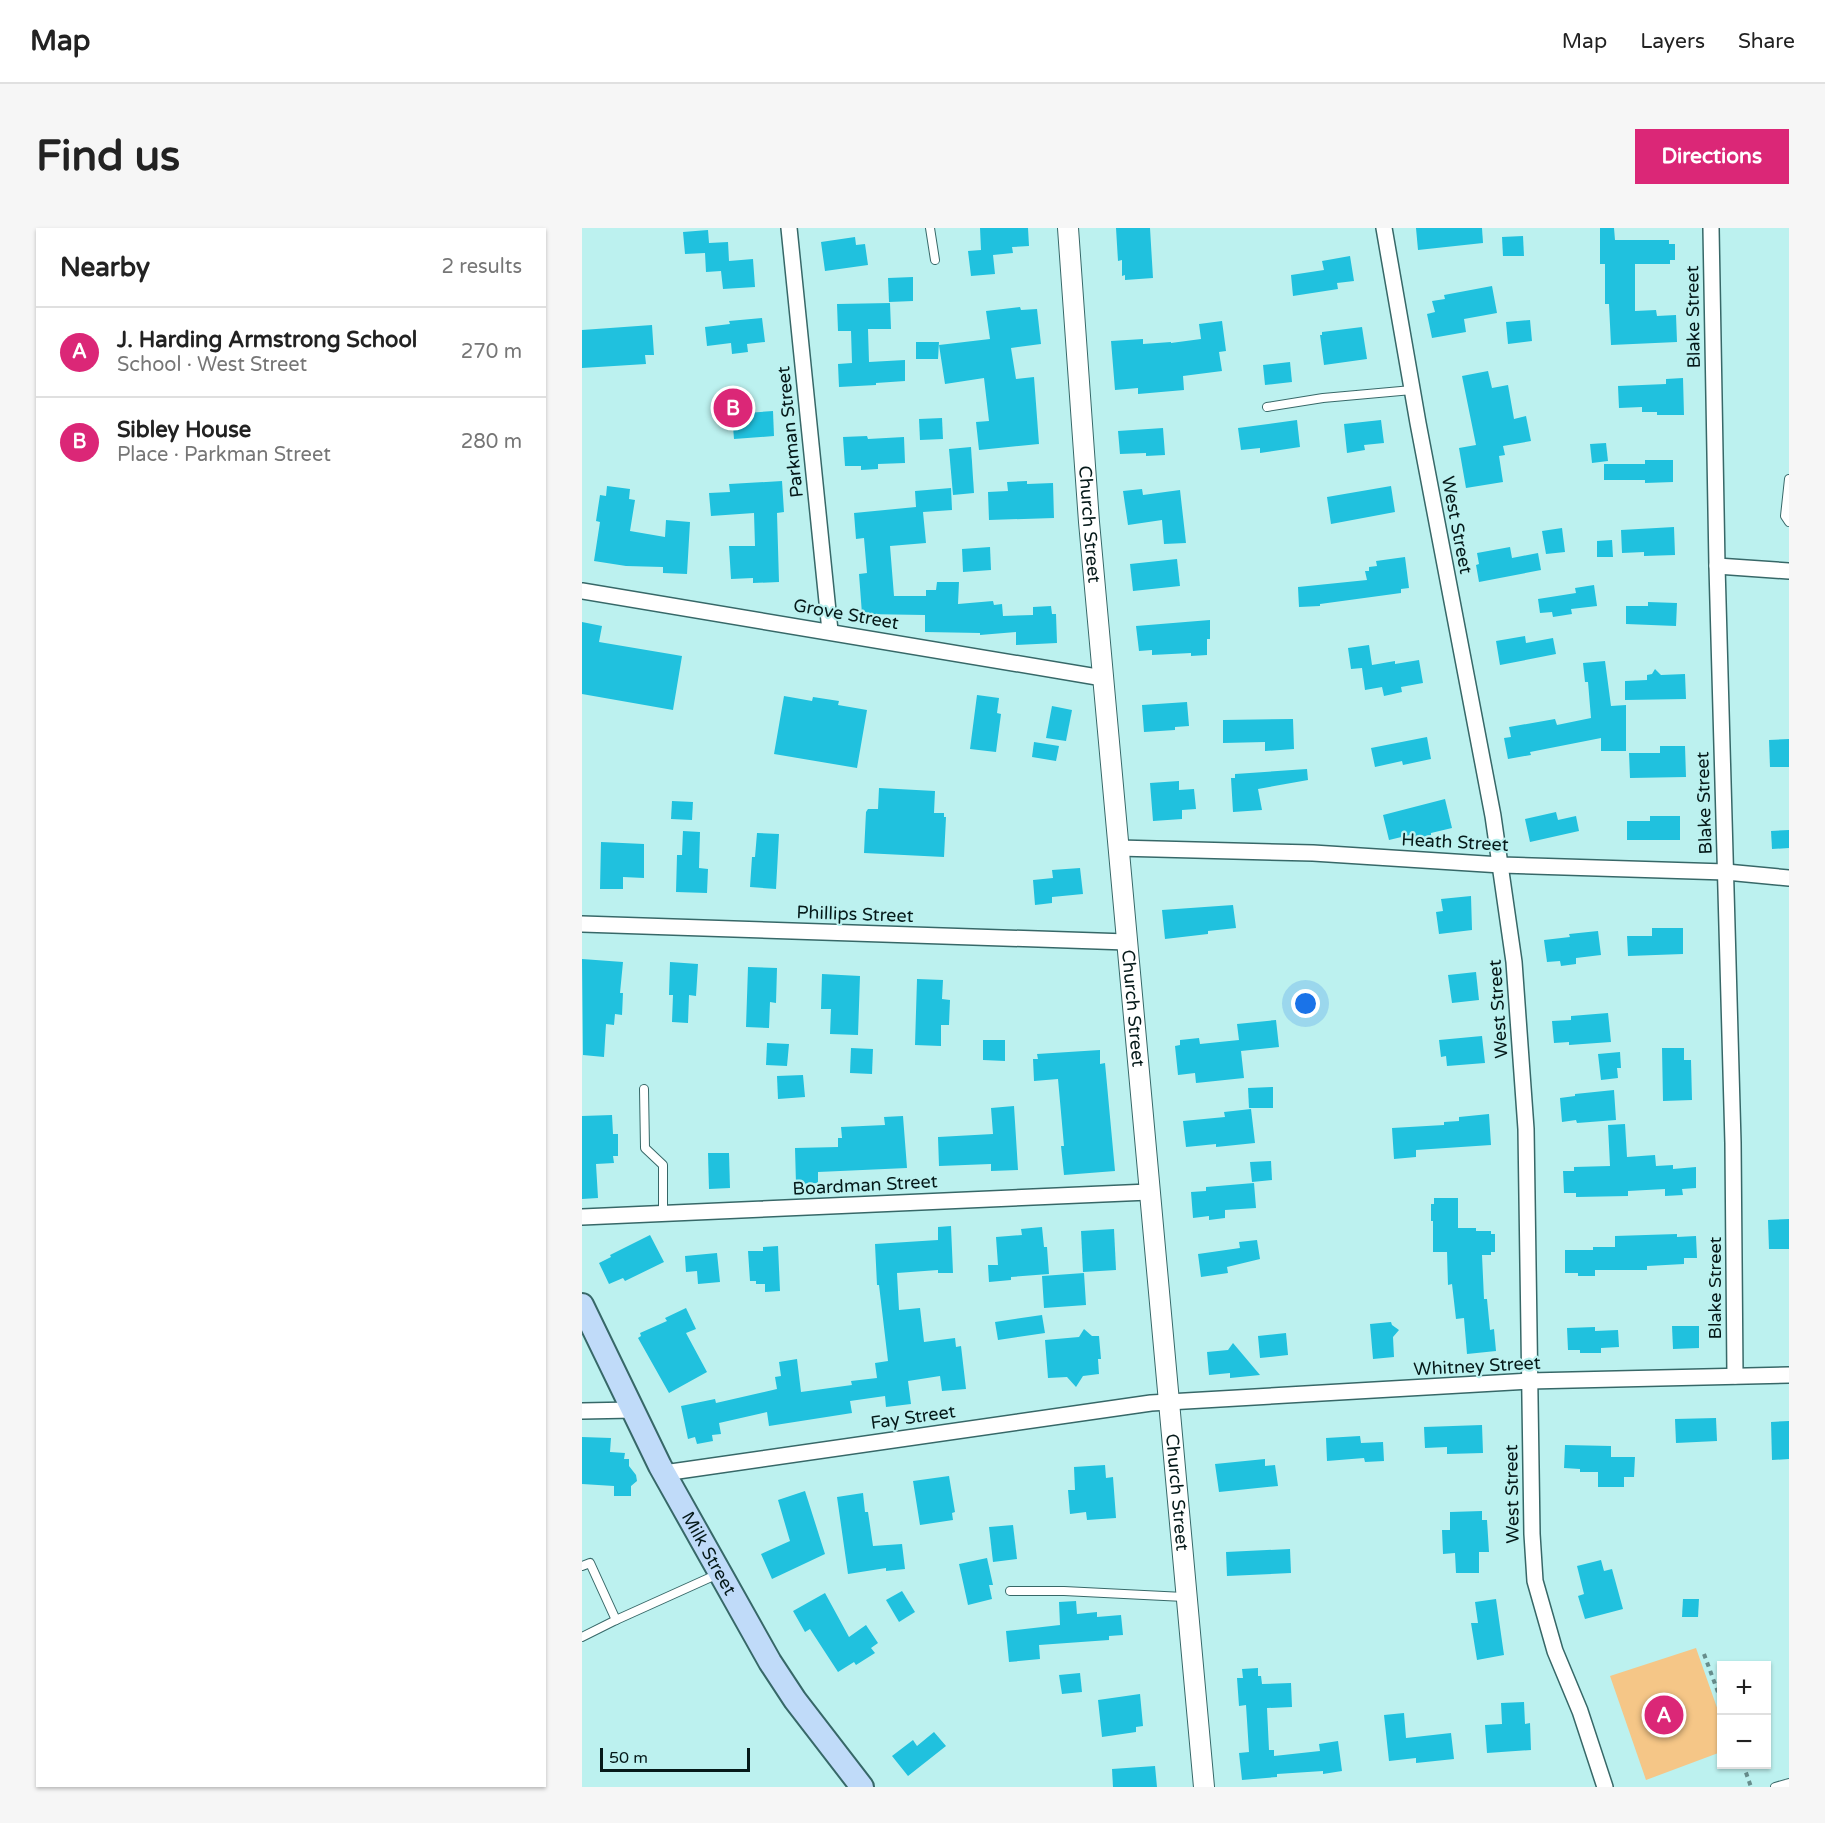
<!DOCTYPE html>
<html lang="en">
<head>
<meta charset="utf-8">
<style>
  body { margin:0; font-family:"Varela Round",sans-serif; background:#f6f6f6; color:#222 }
  .controls { position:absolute; right:18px; bottom:18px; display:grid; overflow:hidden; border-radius:0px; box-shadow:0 2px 4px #0004 }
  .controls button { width:54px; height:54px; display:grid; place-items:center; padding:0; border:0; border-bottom:2px solid #e0e0e0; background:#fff; color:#222; font:30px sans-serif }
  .scale { position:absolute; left:18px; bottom:15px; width:150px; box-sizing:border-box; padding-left:6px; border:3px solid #051919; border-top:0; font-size:16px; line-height:21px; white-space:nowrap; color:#051919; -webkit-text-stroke:4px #bcf1ef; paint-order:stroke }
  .you { position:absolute; left:724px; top:776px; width:21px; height:21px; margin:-15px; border:4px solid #fff; border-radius:50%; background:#1a73e8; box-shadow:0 0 0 9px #1a73e833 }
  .badge { display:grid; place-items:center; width:39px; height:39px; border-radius:50%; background:#db2777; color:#fff; font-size:20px; font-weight:700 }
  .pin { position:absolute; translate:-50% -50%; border:3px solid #fff; box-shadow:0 2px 6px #0006 }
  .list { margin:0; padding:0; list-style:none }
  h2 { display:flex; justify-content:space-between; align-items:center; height:78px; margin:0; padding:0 24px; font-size:26px }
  h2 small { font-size:20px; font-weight:400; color:#767676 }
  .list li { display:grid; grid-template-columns:39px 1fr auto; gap:18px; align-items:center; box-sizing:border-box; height:90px; padding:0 24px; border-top:2px solid #e0e0e0 }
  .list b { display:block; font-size:22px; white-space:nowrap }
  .list p { margin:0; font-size:20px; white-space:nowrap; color:#767676 }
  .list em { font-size:20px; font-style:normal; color:#767676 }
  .map { position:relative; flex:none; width:1207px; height:1559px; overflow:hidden; border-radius:0px }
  header { display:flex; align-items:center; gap:36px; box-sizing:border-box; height:84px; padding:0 30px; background:#fff; border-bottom:2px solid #e0e0e0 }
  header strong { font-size:28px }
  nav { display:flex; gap:33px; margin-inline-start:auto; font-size:21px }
  .intro { display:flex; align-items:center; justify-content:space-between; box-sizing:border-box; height:144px; padding:0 36px }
  h1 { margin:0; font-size:42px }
  .button { padding:15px 27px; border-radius:0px; background:#db2777; color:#fff; font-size:21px; font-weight:700 }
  main { display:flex; gap:36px; padding:0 36px }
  aside { flex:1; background:#fff; border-radius:0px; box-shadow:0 2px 4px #0004 }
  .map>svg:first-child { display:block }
</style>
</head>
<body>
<header>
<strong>Map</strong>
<nav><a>Map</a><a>Layers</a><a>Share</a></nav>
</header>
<div class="intro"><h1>Find us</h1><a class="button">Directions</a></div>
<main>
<aside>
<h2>Nearby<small>2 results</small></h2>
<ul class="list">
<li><span class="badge">A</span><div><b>J. Harding Armstrong School</b><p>School · West Street</p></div><em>270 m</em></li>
<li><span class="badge">B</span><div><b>Sibley House</b><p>Place · Parkman Street</p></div><em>280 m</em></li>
</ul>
</aside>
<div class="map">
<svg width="1207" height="1559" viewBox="0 0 1207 1559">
  <rect width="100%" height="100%" fill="#bcf1ef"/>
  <!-- green -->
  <path fill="#f5c687" d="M1114 1420 1139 1491V1524L1064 1552 1028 1448Z"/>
  <!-- building -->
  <g fill="#20c1de">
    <path d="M398 0H446L447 18 430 19 431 25 411 27 413 46 389 48 386 23 399 22Z"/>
    <path d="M534 0H568L571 50 543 52V47L540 48V32L536 33Z"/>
    <path d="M834 0H900L901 15 836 22Z"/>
    <path d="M1018 0H1032L1033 12H1087V16H1093V32H1088V36H1053V83L1074 82 1075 88 1094 87 1095 114 1029 117 1027 76H1023V36H1018Z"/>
    <path d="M126 2 127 15 146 14 147 33 171 31 173 59 141 61 139 43 124 44 123 25 103 26 101 4Z"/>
    <path d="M941 8 942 28H921L920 9Z"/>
    <path d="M273 9 274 17 283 16 286 37 243 43 239 14Z"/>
    <path d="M768 28 772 53 755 55 756 61 711 68 709 47 742 42 740 33Z"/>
    <path d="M331 49V73L307 74 306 50Z"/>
    <path d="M910 58 915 85 882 91 884 104 850 110 845 86 853 84 850 73 863 71 862 67Z"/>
    <path d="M308 75 309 101H286L287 134 323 132V153L294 155V157L257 159 256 136 270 135 269 103H256L255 76Z"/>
    <path d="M438 79 439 82 455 81 459 116 429 120 434 151 452 149 457 216 397 222 394 194 407 193 402 150 363 156 357 117 408 111 404 83Z"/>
    <path d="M180 90 183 114 165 116 166 124 150 126 149 115 125 118 123 99 148 96 147 93Z"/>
    <path d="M948 92 950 113 926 116 924 94Z"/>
    <path d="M640 93 644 123 637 124 640 143 601 148 602 162 556 166V160L533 162 529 113 561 111V116L589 114V115L619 111 617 96Z"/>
    <path d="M70 97 72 127H63L64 136 0 140V102Z"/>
    <path d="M780 99 785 131 742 137 738 107H740V104Z"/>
    <path d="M334 114H357L356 131H334Z"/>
    <path d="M708 134 710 154 683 157 681 137Z"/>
    <path d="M906 143 910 160 926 157 932 191 944 188 949 213 921 218 923 227 917 228 921 254 884 260 877 220 894 217 880 148Z"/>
    <path d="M1101 150 1102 187H1075V184H1060V179L1037 180 1036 158 1084 156V151Z"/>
    <path d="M191 183 192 208 152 211 150 186Z"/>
    <path d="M360 190 361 211 338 212 337 191Z"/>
    <path d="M715 192 718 219 678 225V220L659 222 656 200Z"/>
    <path d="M799 192 802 215 782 217 783 222 765 225 762 196Z"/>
    <path d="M581 200 583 227 564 228V225L538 226 536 203Z"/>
    <path d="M285 208 286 211 322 209 323 235 296 236V241L279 242V238H263L261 209Z"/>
    <path d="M1024 215 1026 233 1010 235 1008 216Z"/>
    <path d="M389 219 392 265 371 267 367 221Z"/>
    <path d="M1063 232H1091V254L1063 255V252H1022V236H1063Z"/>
    <path d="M200 253 202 284 195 285 197 354 171 355V350L149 351 147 318H173L172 285 129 288 127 265 148 264 147 256Z"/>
    <path d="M445 253V256L471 255 472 290 407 292 406 264 426 263 425 254Z"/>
    <path d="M25 258 48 261 47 271 53 272 48 303 83 309 84 292 108 294 105 346 81 345V339L44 338 12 333 18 294 14 293 18 267 24 268Z"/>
    <path d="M809 258 813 284 749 296 745 269Z"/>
    <path d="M369 260 370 282 341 284 344 315 308 318 312 368H344V362H354L355 354H377L376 376 411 373 412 377 420 376 421 388 451 387V379L469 378 470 386H474L475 415 434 417V404L398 407V405L343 404V387L280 386 277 346 285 345 282 310 274 311 272 285 334 279 333 263Z"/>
    <path d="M560 261 561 267 598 262 604 315 582 316 580 292 546 297 541 263Z"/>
    <path d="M1092 299 1093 327 1062 328V324L1040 325 1039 302Z"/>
    <path d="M980 300 983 324 964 326 960 303Z"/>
    <path d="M1030 312 1031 329H1015V313Z"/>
    <path d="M408 319 409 342 381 344 380 321Z"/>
    <path d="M928 319 930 330 956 325 959 342 897 354 894 337 897 336 895 325Z"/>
    <path d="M823 329 827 360 819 361V365L738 376V378L717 379 716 359 785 352 783 343H787V339L795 338 794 333Z"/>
    <path d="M595 331 598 358 551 363 548 336Z"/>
    <path d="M1012 357 1015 378 989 381 990 386 971 389 970 384 958 385 956 371 994 365 993 360Z"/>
    <path d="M1066 374 1095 375 1094 398 1044 396V378H1066Z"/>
    <path d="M628 392V411H625V427L609 428V425L570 427V422L557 423 554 398Z"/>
    <path d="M0 394 20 398 17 414 100 428 91 482 0 466Z"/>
    <path d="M943 408 944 415 971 410 974 426 918 437 914 413Z"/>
    <path d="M787 417 790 437 813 433V436L837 432 841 455 819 459 820 464 802 468 800 459 783 462 780 440 769 441 766 420Z"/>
    <path d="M1023 433 1029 478 1044 477V523H1019V510L948 524 949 527 926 531 922 510 929 509 927 499 973 491 975 497 1009 490 1006 454H1003L1001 435Z"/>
    <path d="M1073 441 1079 447 1103 446 1104 471 1043 472V453L1065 452V447L1070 446Z"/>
    <path d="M395 467 417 470 415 485 419 486 414 524 388 521Z"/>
    <path d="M202 468 230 473 231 469 257 473 256 477 285 482 275 540 192 526Z"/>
    <path d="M605 474 607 498 593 499V502L562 504 560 477Z"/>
    <path d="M470 478 490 482 484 513 464 510Z"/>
    <path d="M711 491 712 521 683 523V514L641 515V492Z"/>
    <path d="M845 509 849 531 821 537 820 533 793 539 789 520Z"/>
    <path d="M1207 511V539H1188L1187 512Z"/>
    <path d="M452 514 477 518 474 533 450 529Z"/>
    <path d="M1078 518H1103L1104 549 1048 550 1047 525H1078Z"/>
    <path d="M725 541 726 552 676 561 680 582 651 584 649 550H653V546Z"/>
    <path d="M597 553V562L612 561 614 581 600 582V591L571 593 568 555Z"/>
    <path d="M297 560 353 563 352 585H362V589H364L362 629 282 625 284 584 286 581H296Z"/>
    <path d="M863 571 870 600 849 605V607L833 611 832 606 807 612 801 587Z"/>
    <path d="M90 573 111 574 110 592 89 591Z"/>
    <path d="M974 584 976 592 994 588 997 603 948 614 943 591Z"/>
    <path d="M1068 588H1098V612H1045V593H1068Z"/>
    <path d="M1207 602V620L1190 621 1189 603Z"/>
    <path d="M101 603 118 604 117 640 126 641 125 665 94 664 95 627H100Z"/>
    <path d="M175 605 197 606 194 661 168 659 170 629H173Z"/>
    <path d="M19 614 62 616V650L41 649V661H18Z"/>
    <path d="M498 640 501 666 470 669V675L453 677 451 652 471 650 470 642Z"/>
    <path d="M889 668 890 702 857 706 854 684 861 683 859 671Z"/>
    <path d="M651 677 654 700 626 703V706L583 711 580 682Z"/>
    <path d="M1070 700H1101V726L1046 728 1045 708H1070Z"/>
    <path d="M1016 703 1019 727 994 730V736L979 738 978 733 965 734 962 712 988 709 987 706Z"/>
    <path d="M0 731 41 734 38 765H41L40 787 33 786 32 797 24 796 22 829 1 827Z"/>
    <path d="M88 734 116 736 114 768 107 767 106 795 90 794 91 767H87Z"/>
    <path d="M166 739 195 740 194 775 188 774 187 800 164 799Z"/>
    <path d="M894 744 897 772 870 775 866 747Z"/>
    <path d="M240 746 278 748 276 807 248 806 249 781H239Z"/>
    <path d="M335 751 361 752 360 771 368 772 367 797H359V818L333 817Z"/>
    <path d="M1026 785 1029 814 987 817V814L972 815 970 793 989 792V788Z"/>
    <path d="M694 792 697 819 659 823 662 850 614 855 613 845 596 847 593 818 598 817V812L617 810 618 816 657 812 655 796Z"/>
    <path d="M900 808 903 835 865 838 864 828 859 829 857 812Z"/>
    <path d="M401 812H423V833L401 832Z"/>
    <path d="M185 815 207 816 205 838 184 837Z"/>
    <path d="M269 820 291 821 290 846 268 845Z"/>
    <path d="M1080 820H1102V832H1109L1110 872 1081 873Z"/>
    <path d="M518 822V836L523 835 533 943 482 947 479 918H482L476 851 452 853 451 831H456L455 826Z"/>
    <path d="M1038 824 1039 840H1035L1036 850 1019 852 1016 826Z"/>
    <path d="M221 847 223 869 196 871 195 848Z"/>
    <path d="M691 859V880H667L666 860Z"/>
    <path d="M1032 862 1034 892 995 895 994 892 980 894 978 870 993 868V866Z"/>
    <path d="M432 878 436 942 409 943V936L357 938 356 909 411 906 409 880Z"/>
    <path d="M669 881 673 915 634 919V916L604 919 601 893 643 889 642 884Z"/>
    <path d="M907 886 909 917 834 922V929L812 931 810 900 862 897V894L877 893V889Z"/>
    <path d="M30 887 31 906H36V928H31L32 935 14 936 16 970 0 971V888Z"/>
    <path d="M321 888 325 940 236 944V955L214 956 213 920 256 919V910H260L259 899 303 897 302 889Z"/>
    <path d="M1043 896 1045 929 1073 927 1074 938 1091 937V941L1114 939V960L1100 961 1101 967 1083 968V961L1046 963V968L994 969V965H982L981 943H992V939L1028 938 1026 897Z"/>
    <path d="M126 925H147L148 960 127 961Z"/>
    <path d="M689 933 690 952 670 954 668 934Z"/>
    <path d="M672 955 674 980 643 982V990L627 992V988L611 990 609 964 624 963V959Z"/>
    <path d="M852 970H876V1000H894V1003H909V1006H913V1024H909V1027H900L902 1071H905L908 1102 912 1101 914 1123 885 1126 882 1090 874 1091 870 1056 866 1057 865 1024H851V993H849V976H852Z"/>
    <path d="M1207 991V1021H1187L1186 992Z"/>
    <path d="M369 998 371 1045H356V1042L315 1045 317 1082 338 1080 342 1114 373 1110 374 1119 379 1118 384 1161 360 1163 358 1148 326 1153 329 1176 304 1179 303 1168 268 1173 270 1185 187 1198 185 1184 137 1195 139 1206 130 1207 131 1213 115 1216 113 1209 106 1211 99 1178 133 1171 134 1175 195 1161 193 1149 199 1148 197 1134 215 1131 219 1164 270 1157 269 1153 295 1150 293 1135 306 1133 297 1057H295L293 1016 356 1012V999Z"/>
    <path d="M460 999 462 1019H465L467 1046 429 1049V1052L407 1054 406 1037H416L414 1009 440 1007 439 1001Z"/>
    <path d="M532 1001 534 1042 501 1044 499 1003Z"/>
    <path d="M1095 1006V1009L1114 1008 1115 1030H1102V1036L1065 1038V1042H1013V1048H996V1045H983V1022H1011V1019H1033V1008Z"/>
    <path d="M68 1007 82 1034 43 1053 41 1050 27 1056 17 1035 29 1029 28 1027Z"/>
    <path d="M675 1012 678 1031 645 1039 646 1045 619 1049 616 1026 658 1020 657 1014Z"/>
    <path d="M196 1018 198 1063 183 1064V1056H174V1053H168L166 1023H181V1019Z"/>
    <path d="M135 1025 138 1054 116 1056 115 1043 104 1044 103 1028Z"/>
    <path d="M502 1045 504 1077 462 1080 460 1048Z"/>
    <path d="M104 1080 114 1101 104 1105 125 1144 87 1165 56 1110 59 1108 58 1105 85 1093 83 1090Z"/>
    <path d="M460 1087 463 1105 416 1112 413 1094Z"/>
    <path d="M809 1094 810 1097 817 1102 811 1109 812 1129 791 1131 788 1096Z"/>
    <path d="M1090 1098H1117V1120L1091 1121Z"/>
    <path d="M1013 1099V1103L1036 1102 1037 1119 1019 1120V1125H998V1122H986L985 1100Z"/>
    <path d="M502 1101 510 1108H517L519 1131H516L517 1146 501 1148 494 1159 485 1149 466 1150 463 1112 497 1109Z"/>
    <path d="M704 1105 706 1127 678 1130 676 1108Z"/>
    <path d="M651 1115 678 1147 648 1150V1145L627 1147 625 1124 646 1122Z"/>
    <path d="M1134 1190 1135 1213 1094 1215 1093 1191Z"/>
    <path d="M1207 1193V1231L1190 1232 1189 1194Z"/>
    <path d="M900 1197 901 1225 865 1226V1219L843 1220 842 1199Z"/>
    <path d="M778 1208 779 1215 801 1214 802 1233 783 1234 782 1230 745 1233 744 1210Z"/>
    <path d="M0 1209 29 1210 28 1224 43 1225 42 1231H47V1238L54 1247 55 1253 49 1258V1268H32V1258L0 1256Z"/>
    <path d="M983 1217 1029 1218V1229H1053L1052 1249H1042V1259H1016V1244H998V1241L982 1240Z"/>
    <path d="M683 1231V1238L693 1237 696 1258 637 1264 633 1236Z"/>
    <path d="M523 1237 524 1250 531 1249 534 1290 505 1292 504 1284 488 1286 486 1262H493L492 1239Z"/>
    <path d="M367 1248 373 1284 370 1285 371 1292 338 1297 331 1253Z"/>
    <path d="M223 1263 243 1326 190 1351 179 1326 208 1313 196 1272Z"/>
    <path d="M281 1265 283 1284H286L291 1318 320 1316 323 1341 304 1343V1340L266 1346 255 1269Z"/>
    <path d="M900 1283V1292H905L907 1324H897V1345H874L873 1325 861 1326 860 1302H868V1284Z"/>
    <path d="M431 1297 435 1331 411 1334 407 1299Z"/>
    <path d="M708 1321 709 1345 645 1348 644 1324Z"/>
    <path d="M405 1330 411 1357H407L410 1371 386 1377 377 1336Z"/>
    <path d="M1019 1332 1022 1343 1030 1341 1041 1381 1003 1391 996 1368 1002 1366 995 1338Z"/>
    <path d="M320 1363 333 1384 317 1394 304 1372Z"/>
    <path d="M243 1365 267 1409 284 1397 296 1415 289 1420 293 1425 274 1437 272 1434 256 1444 228 1401 223 1404 211 1383Z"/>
    <path d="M914 1371 922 1427 895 1432 889 1395H896L893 1374Z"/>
    <path d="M1101 1371H1117L1116 1389H1100Z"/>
    <path d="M494 1373 495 1386 515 1384V1389L539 1387 541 1407 527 1408V1412L457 1417 458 1431 427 1434 424 1403 478 1397 477 1374Z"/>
    <path d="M676 1440V1448H679L680 1456 709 1455 710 1479 685 1480 687 1522H692V1528L738 1523 737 1516 756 1513 760 1543 741 1546V1543L695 1546V1549L660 1552 657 1525 667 1524 664 1477 657 1478 655 1450H661L660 1441Z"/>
    <path d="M498 1445 500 1464 480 1466 477 1447Z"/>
    <path d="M558 1466 561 1498 554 1499V1504L520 1509 516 1472Z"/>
    <path d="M942 1474 943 1496 948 1495 949 1522 905 1525 903 1497 920 1496 919 1475Z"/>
    <path d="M822 1485 824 1510 869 1505 872 1531 834 1535V1530L807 1533 802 1487Z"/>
    <path d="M352 1504 364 1518 326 1548 310 1528 331 1512 335 1518Z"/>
    <path d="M573 1538 575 1559H531L530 1541Z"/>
  </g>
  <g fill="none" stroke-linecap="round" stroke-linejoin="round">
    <!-- service casing -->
    <g stroke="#376868" stroke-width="10">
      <g id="service">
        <path d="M348 0 353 32"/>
        <path d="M685 179 741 170 830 162"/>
        <path d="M1207 251 1203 288 1207 294"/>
        <path d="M62 861 63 920 81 937V986"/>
        <path d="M0 1338 8 1335 34 1392 136 1346"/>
        <path d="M428 1363H482L602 1369"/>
        <path d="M0 1409 34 1392"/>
        <path d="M1193 1559 1207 1555"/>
      </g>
    </g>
    <!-- minor casing -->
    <g stroke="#376868" stroke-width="18">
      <g id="minor">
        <path d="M207 0 248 403"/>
        <path d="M802 0 836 195 911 588 932 734 944 901 950 1306 953 1353 973 1423 998 1483 1023 1559"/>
        <path d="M1129 0 1135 338 1151 915 1153 1148"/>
        <path d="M1135 338 1207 343"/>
        <path d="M0 363 521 450"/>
        <path d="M536 620 731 625 919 637 1144 644 1207 650"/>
        <path d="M0 696 545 714"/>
        <path d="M0 989 567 964"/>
        <path d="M0 1183 51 1182"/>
        <path d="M82 1245 569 1175 947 1153 1207 1147"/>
      </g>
    </g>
    <!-- tertiary casing -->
    <g stroke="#376868" stroke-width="22">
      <g id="tertiary">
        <path id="s1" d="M486 0 507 294 622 1559"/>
      </g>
    </g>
    <!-- secondary casing -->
    <g stroke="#376868" stroke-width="26">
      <g id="secondary">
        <path id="s2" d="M0 1077 78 1238 188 1434 213 1472 280 1559"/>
      </g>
    </g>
    <!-- path -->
    <g stroke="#678d8c" stroke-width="4" stroke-dasharray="4.5 4.5" stroke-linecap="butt">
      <path d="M1122 1426 1140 1475"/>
      <path d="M1161 1536 1169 1559"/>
    </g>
    <!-- service -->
    <use href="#service" stroke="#fff" stroke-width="8"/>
    <!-- minor -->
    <use href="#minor" stroke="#fff" stroke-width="15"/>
    <!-- tertiary -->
    <use href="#tertiary" stroke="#fff" stroke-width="20"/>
    <!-- secondary -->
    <use href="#secondary" stroke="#c0dbf9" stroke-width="22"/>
  </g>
  <g text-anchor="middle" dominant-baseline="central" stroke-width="4.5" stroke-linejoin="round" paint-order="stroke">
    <!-- street labels -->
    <g font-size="18" fill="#051919" stroke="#bcf1ef">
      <text transform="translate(1111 89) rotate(-91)">Blake Street</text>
      <text transform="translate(208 204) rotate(-96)">Parkman Street</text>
      <text stroke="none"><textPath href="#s1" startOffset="297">Church Street</textPath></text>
      <text transform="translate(875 297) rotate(79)">West Street</text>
      <text transform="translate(264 386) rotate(10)">Grove Street</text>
      <text transform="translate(1122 575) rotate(-92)">Blake Street</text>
      <text transform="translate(873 614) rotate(3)">Heath Street</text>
      <text transform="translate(273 686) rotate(2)">Phillips Street</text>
      <text stroke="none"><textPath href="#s1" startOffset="783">Church Street</textPath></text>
      <text transform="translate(916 781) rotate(-94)">West Street</text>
      <text transform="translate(283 957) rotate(-3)">Boardman Street</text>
      <text transform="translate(1133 1060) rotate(-90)">Blake Street</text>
      <text transform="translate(895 1138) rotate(-3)">Whitney Street</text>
      <text transform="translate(331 1189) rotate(-8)">Fay Street</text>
      <text stroke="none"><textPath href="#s1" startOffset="1269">Church Street</textPath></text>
      <text transform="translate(930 1266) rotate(-91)">West Street</text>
      <text stroke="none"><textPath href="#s2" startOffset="279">Milk Street</textPath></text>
    </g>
  </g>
</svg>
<div class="controls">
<button>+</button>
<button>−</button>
</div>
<div class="scale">50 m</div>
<div class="you"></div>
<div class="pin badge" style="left:1082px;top:1487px">A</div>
<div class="pin badge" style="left:151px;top:180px">B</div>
</div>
</main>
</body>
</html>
